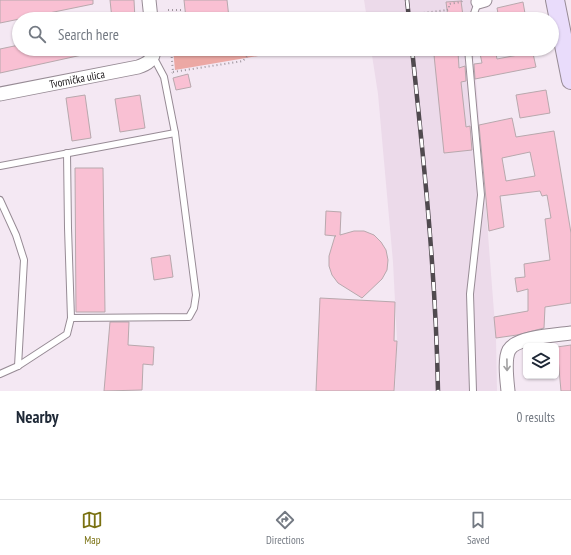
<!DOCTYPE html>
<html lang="en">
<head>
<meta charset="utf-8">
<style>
  body { margin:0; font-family:"PT Sans Narrow",sans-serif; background:#f2f2f3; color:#1f2937 }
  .controls { position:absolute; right:12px; bottom:12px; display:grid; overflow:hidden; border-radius:6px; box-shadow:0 1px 3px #0004 }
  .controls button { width:36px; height:36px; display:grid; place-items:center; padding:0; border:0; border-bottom:1px solid #e0e1e3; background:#fff; color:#1f2937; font:20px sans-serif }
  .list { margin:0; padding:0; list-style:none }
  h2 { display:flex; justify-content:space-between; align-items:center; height:52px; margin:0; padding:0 16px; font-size:17px }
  h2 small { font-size:13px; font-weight:400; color:#747a83 }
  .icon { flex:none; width:22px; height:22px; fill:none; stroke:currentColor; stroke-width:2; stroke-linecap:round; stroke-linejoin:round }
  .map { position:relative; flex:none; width:571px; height:391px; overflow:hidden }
  .search { position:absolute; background:#fff; box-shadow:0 1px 3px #0004; left:12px; right:12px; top:12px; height:44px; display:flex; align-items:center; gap:10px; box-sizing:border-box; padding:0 14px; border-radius:22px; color:#747a83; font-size:15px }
  .sheet { height:108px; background:#fff }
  nav { display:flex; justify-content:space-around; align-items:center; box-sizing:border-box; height:56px; border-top:1px solid #e0e1e3; background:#fff; font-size:11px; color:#747a83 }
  nav a { display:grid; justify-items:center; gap:2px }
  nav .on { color:#7a7111 }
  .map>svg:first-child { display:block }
</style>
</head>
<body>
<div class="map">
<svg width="571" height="391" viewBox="0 0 571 391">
  <rect width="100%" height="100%" fill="#f4e8f3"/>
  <!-- built -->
  <g fill="#ecdaea">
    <path d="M364 0H471L475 19H367Z"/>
    <path d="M371 49H474L473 64 476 79 496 338 497 391H395L397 341 393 262 378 94Z"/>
  </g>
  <!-- green -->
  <path fill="#eca8a4" d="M173 49H264V55L175 70Z"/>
  <!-- building -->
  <g fill="#f9c0d3" stroke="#b8a8ad" fill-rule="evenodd">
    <path d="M0 0H93V4L0 23Z"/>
    <path d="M110 0H134L135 19H112Z"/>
    <path d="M184 0H227L229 18 186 19Z"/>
    <path d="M461 1 463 16 448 17 446 2Z"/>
    <path d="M523 2 526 19H499L497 8Z"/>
    <path d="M19 45V49H90L91 53 0 73V49Z"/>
    <path d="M479 49H495L497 59 518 55 516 49H532L536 67 475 79 474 64 482 63Z"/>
    <path d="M458 52 459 68 465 66 466 81 461 82 466 127 470 126 472 150 444 153 434 55Z"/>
    <path d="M188 74 191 87 176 90 173 78Z"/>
    <path d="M546 90 550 113 520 118 516 95Z"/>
    <path d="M85 95 91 138 72 141 66 98Z"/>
    <path d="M140 95 145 128 120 132 115 99Z"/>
    <path d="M512 118 516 137 554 131 571 233V303L545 307 544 328 517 335 496 338 494 317 528 311V289L517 292 515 278 525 277 524 264 550 260 545 219 551 218 547 195 542 196 540 191 500 196 504 227 489 231 479 125ZM530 152 535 176 506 181 502 158Z"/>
    <path d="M75 168H103L105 312H76Z"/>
    <path d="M326 211 341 212 340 235 354 231H364L374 235 381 242 386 250 388 260 387 270 382 279 362 298 338 283 332 275 329 266V256L335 236H336L325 235Z"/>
    <path d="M170 255 173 277 154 280 151 258Z"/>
    <path d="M320 298 395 302 394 341H397L394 391H316Z"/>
    <path d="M110 322H129L128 345 154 347 153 365 143 364 142 390 104 391Z"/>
    <path d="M571 345V391H561L557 347Z"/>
  </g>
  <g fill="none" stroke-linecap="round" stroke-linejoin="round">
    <!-- lane casing -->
    <g stroke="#978b95" stroke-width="8">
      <g id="lane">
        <path d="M472 19 478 2"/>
        <path d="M468 49 481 195 470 294 473 391"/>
        <path d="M67 153 68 228 71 318"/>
        <path d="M0 166 175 133"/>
        <path d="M0 200 16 235 24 260 18 366"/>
        <path d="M0 374 18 366 67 334 71 318 189 317 194 308 196 295 175 133 164 77 156 62 152 59"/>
      </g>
    </g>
    <!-- street casing -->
    <g stroke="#978b95" stroke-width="15">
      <g id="street">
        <path d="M149 0 151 19"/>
        <path d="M478 2 485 0"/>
        <path d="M0 94 138 67C147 64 154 60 154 49"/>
        <path d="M508 391C507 381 504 359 509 350 516 337 557 335 571 333"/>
      </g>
    </g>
    <!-- secondary casing -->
    <g stroke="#978b95" stroke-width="20">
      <path id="secondary" d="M555 0 571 80"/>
    </g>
    <!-- path -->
    <g stroke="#9f969e" stroke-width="2" stroke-dasharray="1 3" stroke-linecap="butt">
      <path d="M168 10H182"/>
      <path d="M447 10 449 9V4L461 2 463 0"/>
      <path d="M171 49 173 72 172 73"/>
      <path d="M173 72 243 61 253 49"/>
    </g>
    <!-- lane -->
    <use href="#lane" stroke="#fff" stroke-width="6"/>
    <!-- street -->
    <use href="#street" stroke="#fff" stroke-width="13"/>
    <!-- secondary -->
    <use href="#secondary" stroke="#e9dcfb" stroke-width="18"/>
    <!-- rail casing -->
    <g stroke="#504a4f" stroke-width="4.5">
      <g id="rail">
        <path d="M407 0 409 19"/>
        <path d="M412 49C424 163 436 276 438 391"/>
      </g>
    </g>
    <!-- rail -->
    <use href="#rail" stroke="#fff" stroke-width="3" stroke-dasharray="9" stroke-linecap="butt"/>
    <!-- path-bridge -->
    <path stroke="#9f969e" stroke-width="2" stroke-dasharray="1 3" stroke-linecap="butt" d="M376 19 447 10"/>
  </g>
  <!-- one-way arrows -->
  <defs><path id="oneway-shaft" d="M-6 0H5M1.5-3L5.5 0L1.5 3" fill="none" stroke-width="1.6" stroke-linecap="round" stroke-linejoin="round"/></defs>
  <use stroke="#a1a0a1" href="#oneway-shaft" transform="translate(507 365) rotate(89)"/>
  <g text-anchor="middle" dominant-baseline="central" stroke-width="3" stroke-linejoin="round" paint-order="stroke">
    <!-- street labels -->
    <g font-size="11" fill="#151114" stroke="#fff">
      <text transform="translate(77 79) rotate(-11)">Tvornička ulica</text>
    </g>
  </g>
</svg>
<div class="controls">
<button><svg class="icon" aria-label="layers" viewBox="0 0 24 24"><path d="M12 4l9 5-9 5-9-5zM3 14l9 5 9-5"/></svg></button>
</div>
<div class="search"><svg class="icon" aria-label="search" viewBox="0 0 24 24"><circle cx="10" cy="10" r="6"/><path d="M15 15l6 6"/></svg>Search here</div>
</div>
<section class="sheet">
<h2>Nearby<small>0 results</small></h2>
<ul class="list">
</ul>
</section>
<nav>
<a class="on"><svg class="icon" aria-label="map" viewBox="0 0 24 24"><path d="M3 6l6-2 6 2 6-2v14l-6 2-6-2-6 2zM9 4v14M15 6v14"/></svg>Map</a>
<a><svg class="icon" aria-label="directions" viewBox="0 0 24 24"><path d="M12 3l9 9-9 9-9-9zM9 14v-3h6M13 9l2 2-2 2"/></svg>Directions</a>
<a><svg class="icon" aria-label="saved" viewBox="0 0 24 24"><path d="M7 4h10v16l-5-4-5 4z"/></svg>Saved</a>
</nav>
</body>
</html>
